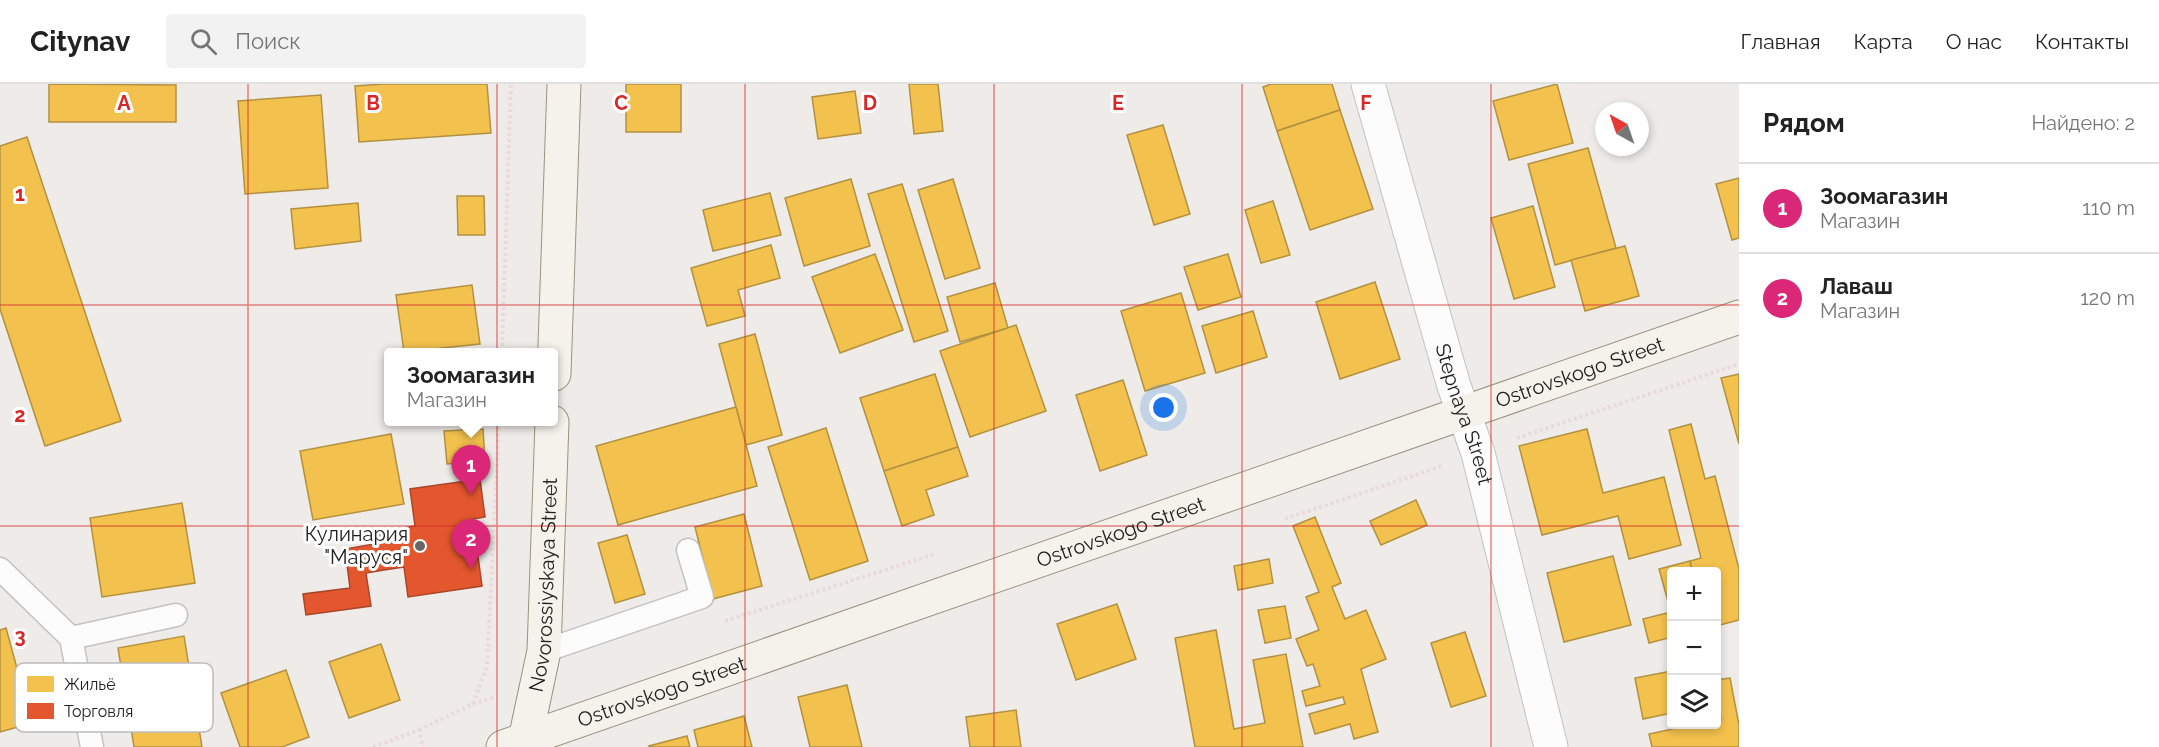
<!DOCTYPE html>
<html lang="ru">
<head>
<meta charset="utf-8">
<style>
  body { margin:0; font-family:Raleway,sans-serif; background:#f2f2f2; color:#222 }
  .controls { position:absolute; right:18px; bottom:18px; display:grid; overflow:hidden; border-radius:6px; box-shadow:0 3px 9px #0003 }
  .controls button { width:54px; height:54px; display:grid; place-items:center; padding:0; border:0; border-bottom:2px solid #e0e0e0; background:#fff; color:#222; font:30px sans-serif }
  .compass { position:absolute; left:1595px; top:18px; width:54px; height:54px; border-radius:50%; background:#fff; box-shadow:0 3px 9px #0003; rotate:320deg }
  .you { position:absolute; left:1164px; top:324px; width:21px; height:21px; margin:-15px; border:4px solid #fff; border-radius:50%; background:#1a73e8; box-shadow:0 0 0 9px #1a73e833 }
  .badge { display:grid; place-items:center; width:39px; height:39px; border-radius:50%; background:#db2777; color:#fff; font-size:20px; font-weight:700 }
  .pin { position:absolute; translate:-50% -50px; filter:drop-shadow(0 2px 3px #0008) }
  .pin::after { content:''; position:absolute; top:32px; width:21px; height:18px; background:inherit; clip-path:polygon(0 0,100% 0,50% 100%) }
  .popup { position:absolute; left:384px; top:264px; width:174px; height:78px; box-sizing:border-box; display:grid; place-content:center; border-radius:6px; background:#fff; filter:drop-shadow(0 2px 4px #0005); font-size:20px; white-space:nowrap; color:#767676 }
  .popup b { font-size:22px; color:#222 }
  .popup::after { content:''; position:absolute; left:50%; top:100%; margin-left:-12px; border:12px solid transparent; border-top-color:#fff }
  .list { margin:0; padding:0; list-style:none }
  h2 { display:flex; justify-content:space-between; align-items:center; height:78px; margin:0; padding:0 24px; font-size:26px }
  h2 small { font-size:20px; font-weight:400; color:#767676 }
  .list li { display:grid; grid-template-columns:39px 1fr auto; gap:18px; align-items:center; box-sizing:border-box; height:90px; padding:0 24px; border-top:2px solid #e0e0e0 }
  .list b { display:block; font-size:22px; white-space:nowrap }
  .list p { margin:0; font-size:20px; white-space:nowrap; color:#767676 }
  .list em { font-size:20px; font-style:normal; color:#767676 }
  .icon { flex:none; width:33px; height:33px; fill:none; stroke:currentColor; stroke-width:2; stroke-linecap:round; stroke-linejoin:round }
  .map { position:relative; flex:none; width:1739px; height:663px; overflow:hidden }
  header { display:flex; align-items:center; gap:36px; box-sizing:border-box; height:84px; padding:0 30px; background:#fff; border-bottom:2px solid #e0e0e0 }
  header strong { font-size:28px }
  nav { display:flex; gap:33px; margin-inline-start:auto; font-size:21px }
  .search { width:420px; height:54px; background:#f2f2f2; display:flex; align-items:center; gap:15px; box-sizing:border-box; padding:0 21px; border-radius:6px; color:#767676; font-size:22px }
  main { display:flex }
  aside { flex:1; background:#fff }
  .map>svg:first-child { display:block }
</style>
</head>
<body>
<header>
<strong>Citynav</strong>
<div class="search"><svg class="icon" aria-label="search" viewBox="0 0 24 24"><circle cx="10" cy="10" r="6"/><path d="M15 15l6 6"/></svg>Поиск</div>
<nav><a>Главная</a><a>Карта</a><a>О нас</a><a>Контакты</a></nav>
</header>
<main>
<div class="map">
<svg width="1739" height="663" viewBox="0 0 1739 663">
  <rect width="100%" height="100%" fill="#eeebe8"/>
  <!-- homes -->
  <g fill="#f2c14e" stroke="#b39140" stroke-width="1.5">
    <path d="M49 0 176 1V38H49Z"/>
    <path d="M384 0H487L491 49 359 58 355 2Z"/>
    <rect x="626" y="0" width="55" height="48"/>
    <path d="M909 0H938L943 47 914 50Z"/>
    <path d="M1271 0H1332L1340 26 1277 47 1263 3Z"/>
    <path d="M1557 0 1573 59 1509 76 1493 17Z"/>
    <path d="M855 7 861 49 818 55 812 13Z"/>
    <path d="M321 11 328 104 245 110 238 17Z"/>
    <path d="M1340 26 1373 125 1310 146 1277 47Z"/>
    <path d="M1163 41 1190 130 1154 141 1127 51Z"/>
    <path d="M27 53 121 337 45 362 0 225V62Z"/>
    <path d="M1588 64 1616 164 1555 181 1528 80Z"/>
    <path d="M1739 94V154L1732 156 1716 100Z"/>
    <path d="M851 95 870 162 804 182 785 114Z"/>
    <path d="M953 95 980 184 945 195 918 106Z"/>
    <path d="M902 100 948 247 914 258 868 110Z"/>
    <path d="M770 109 781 151 713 167 703 126Z"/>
    <path d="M457 112H484L485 151H458Z"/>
    <path d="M1273 117 1290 171 1261 179 1245 126Z"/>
    <path d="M358 119 361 157 295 165 291 125Z"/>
    <path d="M1533 122 1555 203 1514 215 1491 134Z"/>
    <path d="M771 161 780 194 738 206 745 232 707 242 691 184Z"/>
    <path d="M1625 162 1639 212 1585 227 1571 176Z"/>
    <path d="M875 170 903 246 840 269 812 193Z"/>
    <path d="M1228 170 1241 213 1198 226 1184 183Z"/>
    <path d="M1375 198 1400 275 1340 295 1316 218Z"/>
    <path d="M995 199 1008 244 960 258 947 213Z"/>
    <path d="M472 201 480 260 404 268 396 211Z"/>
    <path d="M1181 209 1205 289 1145 307 1121 227Z"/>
    <path d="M1253 227 1267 273 1216 289 1202 242Z"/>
    <path d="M1016 241 1046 327 970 353 940 267Z"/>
    <path d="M755 250 782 351 746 361 719 260Z"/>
    <path d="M935 290 958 363 884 387 860 314Z"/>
    <path d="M1739 290V360L1721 294Z"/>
    <path d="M1123 296 1147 371 1100 387 1076 311Z"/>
    <path d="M736 323 757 402 618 441 596 362Z"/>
    <path d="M1691 340 1705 395 1715 392 1739 485V536L1716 542V488H1692L1690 477 1701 474 1669 346Z"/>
    <path d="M826 344 868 477 810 496 768 363Z"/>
    <path d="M483 345 485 377 447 380 444 347Z"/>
    <path d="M1587 345 1603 409 1664 393 1681 461 1629 475 1618 432 1542 451 1519 362Z"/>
    <path d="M391 350 404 420 313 436 300 367Z"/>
    <path d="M958 363 968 392 926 406 934 431 902 442 884 387Z"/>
    <path d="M1416 416 1427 441 1381 461 1370 437Z"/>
    <path d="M182 419 195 499 102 513 90 434Z"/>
    <path d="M744 430 762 502 713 515 695 443Z"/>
    <path d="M1315 433 1341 499 1332 503 1345 535 1366 526 1386 575 1361 585 1378 648 1354 655 1350 640 1315 650 1309 630 1345 620 1343 613 1306 622 1302 607 1320 602 1313 580 1307 582 1296 555 1319 546 1306 513 1319 508 1293 442Z"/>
    <path d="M627 451 645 510 615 519 598 459Z"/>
    <path d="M1613 472 1631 541 1564 558 1547 489Z"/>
    <path d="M1269 475 1273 499 1238 506 1234 482Z"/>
    <path d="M1690 477 1692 488H1672V553L1649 559 1643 535 1671 528 1659 485Z"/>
    <path d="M1117 520 1136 575 1076 596 1057 540Z"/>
    <path d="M1285 522 1291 554 1265 559 1258 526Z"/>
    <path d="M6 544 32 639 0 648V546Z"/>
    <path d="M1216 546 1234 645 1265 639 1253 576 1286 570 1303 663H1195L1175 554Z"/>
    <path d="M1465 548 1486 612 1451 623 1431 559Z"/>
    <path d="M184 552 202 663H134L118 564Z"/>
    <path d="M381 560 400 616 349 634 329 578Z"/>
    <path d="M286 586 309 653 282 663H240L221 609Z"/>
    <path d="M1672 587V629L1643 635 1635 594Z"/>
    <path d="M1730 594 1739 641V663H1652L1649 650 1696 640H1716V637L1721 636 1716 596Z"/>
    <path d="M847 601 862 663H810L798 613Z"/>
    <path d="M1016 626 1021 663H970L966 633Z"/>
    <path d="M744 632 752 663H698L694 646Z"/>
    <path d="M687 652 690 663H650L649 662Z"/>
  </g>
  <!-- shops -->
  <path fill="#e4572e" stroke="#a9462a" stroke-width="1.5" d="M480 395 485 433 473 435 482 502 408 513 404 483 384 486 366 489 371 522 306 531 303 510 350 504 345 465 380 459 378 448 415 442 410 405Z"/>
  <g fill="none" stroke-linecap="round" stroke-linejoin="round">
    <!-- lane casing -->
    <g stroke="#c4c2c1" stroke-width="25">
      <g id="lane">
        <path d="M0 485 71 554 92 663"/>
        <path d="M71 554 176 531"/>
        <path d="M544 567 702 513 688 466"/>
      </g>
    </g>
    <!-- street casing -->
    <g stroke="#c4c2c1" stroke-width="35">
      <g id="street">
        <path id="s1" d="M1368 0 1454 302 1478 369 1551 663"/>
      </g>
    </g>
    <!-- secondary casing -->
    <g stroke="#999480" stroke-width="35">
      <g id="secondary">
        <path d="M554 290 564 0"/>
        <path id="s2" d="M503 663 1739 233"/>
        <path id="s3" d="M521 663 525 656 544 567 552 338"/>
      </g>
    </g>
    <!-- path -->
    <g stroke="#ebdadc" stroke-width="4" stroke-dasharray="3 3" stroke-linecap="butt">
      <path d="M502 268 511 0"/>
      <path d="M1517 354 1739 280"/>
      <path d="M1285 435 1442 382"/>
      <path d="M725 537 935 470"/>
      <path d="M473 620 495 613"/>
      <path d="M419 646 473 620 487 582 499 338"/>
      <path d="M373 663 419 646 423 663"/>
    </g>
    <!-- lane -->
    <use href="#lane" stroke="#fcfcfc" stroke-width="22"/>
    <!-- street -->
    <use href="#street" stroke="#fcfcfc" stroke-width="33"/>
    <!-- secondary -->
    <use href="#secondary" stroke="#f4f2eb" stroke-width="33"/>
  </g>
  <!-- grid -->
  <path fill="none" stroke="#d62828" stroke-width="1.5" stroke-opacity="0.55" d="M248 0V663M497 0V663M745 0V663M994 0V663M1242 0V663M1491 0V663M0 221H1739M0 442H1739"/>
  <!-- markers -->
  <circle fill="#686766" stroke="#fff" stroke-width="2" cx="420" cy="462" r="6"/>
  <g text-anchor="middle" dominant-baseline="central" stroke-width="6" stroke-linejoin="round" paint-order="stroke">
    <!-- street labels -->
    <g font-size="20" fill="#202020" stroke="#fff">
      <text stroke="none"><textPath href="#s2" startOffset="1140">Ostrovskogo Street</textPath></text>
      <text stroke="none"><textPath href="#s1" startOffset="344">Stepnaya Street</textPath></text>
      <text stroke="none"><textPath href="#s2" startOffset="654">Ostrovskogo Street</textPath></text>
      <text stroke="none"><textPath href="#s3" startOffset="165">Novorossiyskaya Street</textPath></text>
      <text stroke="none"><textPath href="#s2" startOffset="168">Ostrovskogo Street</textPath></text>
    </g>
    <!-- poi labels -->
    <g font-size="20" fill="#202020" stroke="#fff" text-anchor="end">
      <text x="408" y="450">Кулинария<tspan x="408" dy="23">"Маруся"</tspan></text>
    </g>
  </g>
  <!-- legend -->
  <rect x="15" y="579" width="198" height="69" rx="9" fill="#fff" stroke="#bcbcbc" stroke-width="1.5"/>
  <rect x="27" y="592" width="27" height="16" fill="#f2c14e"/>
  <rect x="27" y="619" width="27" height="16" fill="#e4572e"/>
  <g font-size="16" fill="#202020">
    <text x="64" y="606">Жильё</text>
    <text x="64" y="633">Торговля</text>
  </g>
  <g font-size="20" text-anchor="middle" font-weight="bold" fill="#d62828" stroke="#fff" stroke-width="6" stroke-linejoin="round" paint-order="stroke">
    <text x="124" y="26">A</text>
    <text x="373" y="26">B</text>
    <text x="621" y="26">C</text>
    <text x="870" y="26">D</text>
    <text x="1118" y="26">E</text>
    <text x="1366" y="26">F</text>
    <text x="20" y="117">1</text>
    <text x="20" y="338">2</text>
    <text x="20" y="559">3</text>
  </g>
</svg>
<div class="controls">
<button>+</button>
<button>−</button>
<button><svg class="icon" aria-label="layers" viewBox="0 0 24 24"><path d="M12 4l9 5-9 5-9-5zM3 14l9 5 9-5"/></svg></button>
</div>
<svg class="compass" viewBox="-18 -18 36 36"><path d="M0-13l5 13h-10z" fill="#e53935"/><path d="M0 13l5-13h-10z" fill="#767676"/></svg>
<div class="you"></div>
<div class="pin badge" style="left:471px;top:411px">1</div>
<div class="popup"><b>Зоомагазин</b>Магазин</div>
<div class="pin badge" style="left:471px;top:485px">2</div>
</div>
<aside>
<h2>Рядом<small>Найдено: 2</small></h2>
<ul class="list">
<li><span class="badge">1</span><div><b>Зоомагазин</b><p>Магазин</p></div><em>110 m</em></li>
<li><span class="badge">2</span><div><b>Лаваш</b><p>Магазин</p></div><em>120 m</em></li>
</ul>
</aside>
</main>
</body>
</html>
